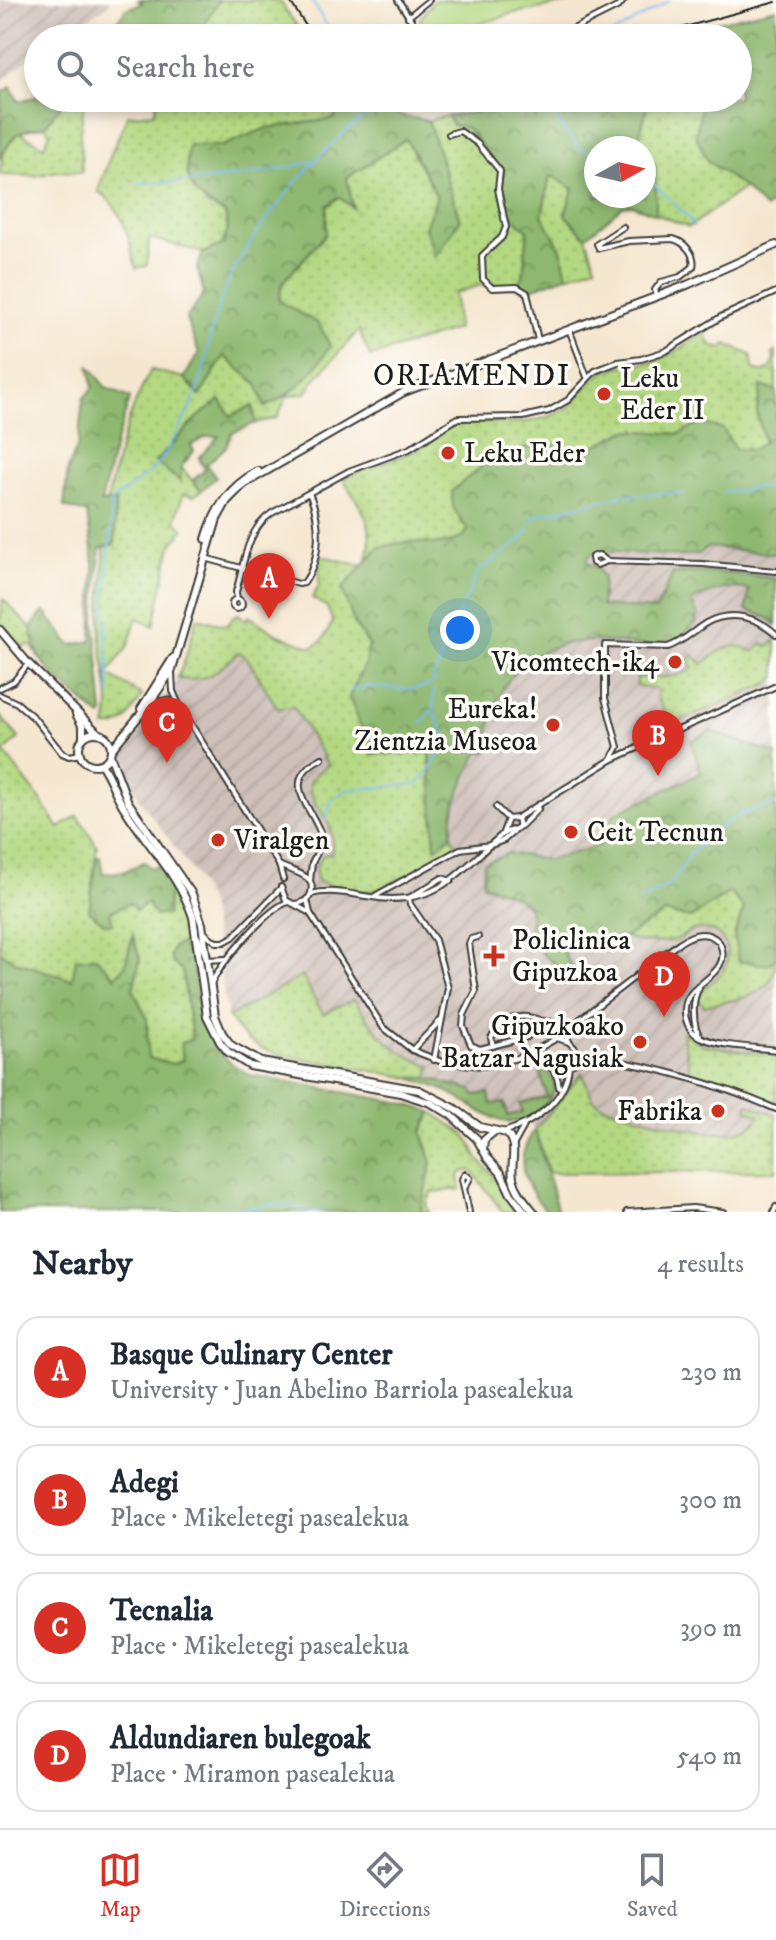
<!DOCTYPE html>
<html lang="en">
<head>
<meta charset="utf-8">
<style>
  body { margin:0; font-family:"IM FELL DW Pica",serif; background:#f2f2f3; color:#1f2937 }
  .compass { position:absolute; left:584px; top:136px; width:72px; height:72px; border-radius:50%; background:#fff; box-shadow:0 4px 12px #0003; rotate:82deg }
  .you { position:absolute; left:460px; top:630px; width:28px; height:28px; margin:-20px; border:6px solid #fff; border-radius:50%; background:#1a73e8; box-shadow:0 0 0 12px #1a73e833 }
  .badge { display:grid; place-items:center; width:52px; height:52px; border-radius:50%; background:#d93025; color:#fff; font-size:26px; font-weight:700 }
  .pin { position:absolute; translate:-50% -66px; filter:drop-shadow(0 2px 4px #0008) }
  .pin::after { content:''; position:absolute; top:42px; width:28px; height:24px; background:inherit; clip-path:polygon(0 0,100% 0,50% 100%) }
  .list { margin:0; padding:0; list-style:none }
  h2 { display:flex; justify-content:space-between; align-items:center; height:104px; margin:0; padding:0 32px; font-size:34px }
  h2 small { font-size:26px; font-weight:400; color:#747a83 }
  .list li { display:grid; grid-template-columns:52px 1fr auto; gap:24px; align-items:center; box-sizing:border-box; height:112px; margin:0 16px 16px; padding:0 16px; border:2px solid #e0e1e3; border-radius:24px }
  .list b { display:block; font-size:30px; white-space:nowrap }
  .list p { margin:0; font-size:26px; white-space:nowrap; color:#747a83 }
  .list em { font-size:26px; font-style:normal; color:#747a83 }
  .icon { flex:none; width:44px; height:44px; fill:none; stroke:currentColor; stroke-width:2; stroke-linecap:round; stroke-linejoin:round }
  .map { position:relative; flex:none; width:776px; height:1212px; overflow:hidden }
  .search { position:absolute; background:#fff; box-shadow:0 4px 12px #0003; left:24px; right:24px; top:24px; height:88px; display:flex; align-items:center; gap:20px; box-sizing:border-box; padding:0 28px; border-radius:44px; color:#747a83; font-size:30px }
  .sheet { height:616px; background:#fff }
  nav { display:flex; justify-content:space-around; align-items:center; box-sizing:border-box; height:112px; border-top:2px solid #e0e1e3; background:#fff; font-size:22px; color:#747a83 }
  nav a { display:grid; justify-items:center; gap:4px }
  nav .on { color:#d93025 }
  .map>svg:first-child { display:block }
</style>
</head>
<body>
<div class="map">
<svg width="776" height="1212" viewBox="0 0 776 1212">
  <defs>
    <pattern id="industrial-furrows" width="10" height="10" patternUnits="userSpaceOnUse" patternTransform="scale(2)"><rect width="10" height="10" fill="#cfc0ba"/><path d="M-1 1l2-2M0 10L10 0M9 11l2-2" fill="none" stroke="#b1a49f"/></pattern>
    <pattern id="grass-dots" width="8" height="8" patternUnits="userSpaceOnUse" patternTransform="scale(2)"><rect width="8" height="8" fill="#b3d881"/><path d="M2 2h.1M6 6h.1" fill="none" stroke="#99b96f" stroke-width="1.8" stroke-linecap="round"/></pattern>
    <pattern id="forest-crowns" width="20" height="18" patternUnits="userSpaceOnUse" patternTransform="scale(2)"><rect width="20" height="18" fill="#8eb86f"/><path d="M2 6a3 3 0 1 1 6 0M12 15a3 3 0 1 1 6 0" fill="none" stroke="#73955a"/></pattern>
  </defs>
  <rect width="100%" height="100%" fill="#fdfcf7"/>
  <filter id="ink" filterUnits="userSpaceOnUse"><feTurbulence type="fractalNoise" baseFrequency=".0125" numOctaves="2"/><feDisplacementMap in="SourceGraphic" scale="16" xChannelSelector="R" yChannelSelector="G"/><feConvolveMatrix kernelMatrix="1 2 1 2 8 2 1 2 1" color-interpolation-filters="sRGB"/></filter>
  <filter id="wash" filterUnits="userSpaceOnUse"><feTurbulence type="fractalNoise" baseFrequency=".006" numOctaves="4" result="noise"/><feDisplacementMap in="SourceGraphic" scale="32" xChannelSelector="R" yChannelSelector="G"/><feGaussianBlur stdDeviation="1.8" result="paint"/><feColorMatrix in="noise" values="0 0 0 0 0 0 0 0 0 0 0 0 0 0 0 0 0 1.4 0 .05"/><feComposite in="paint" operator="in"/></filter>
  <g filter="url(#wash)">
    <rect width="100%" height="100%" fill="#f5e6cf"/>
    <!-- industrial -->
    <g fill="url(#industrial-furrows)">
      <path d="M0 0H110L108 5 59 38H38V52L0 82Z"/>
      <path d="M708 547 776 554V754L710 732 701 773 614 814 602 845 549 860 509 853 518 898 529 908 531 920 528 930 563 954 591 939 625 937 635 942 675 940 690 931 703 928 714 931 723 939 728 950 727 963 722 974 700 992V1004L705 1006 761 992 776 973V1171L549 1173 530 1119 550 1100 539 1065 547 1097 521 1103 523 1112 507 1116 475 1095 472 1090 428 1078 431 1066 408 1058 384 1041 372 1026 323 1015 302 976 228 1017 209 903 193 872 140 800 121 755 179 679 199 681 220 670 239 652 293 706 328 766 318 771 311 793 332 834V855L323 856 316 867 457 846 452 836 451 820 471 766 480 751 488 752 493 710 504 688 518 668 534 654 573 641H597L588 557 595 551 680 556 699 554Z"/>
    </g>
    <!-- grass -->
    <g fill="url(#grass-dots)" stroke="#687a4e" stroke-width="2">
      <path d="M219 0H279L305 38H166L202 28Z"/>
      <path d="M66 98H85L80 133 82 172 57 171 35 176 0 175C0 156 6 146 19 132L44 146 50 133 45 126Z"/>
      <path d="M158 98H351L344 100 333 119 267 128 222 146H189L207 205 225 213 228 229 222 245 203 253 149 238 147 266 136 268C128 239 126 210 98 191L112 151 128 115 154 113Z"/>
      <path d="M654 98H698L702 101 696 136 708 161 744 188 689 227 656 214V167L639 137 648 104Z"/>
      <path d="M448 116 452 125 467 128 503 172 500 192 528 230 523 277 516 285H482L455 293 457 329 370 357 359 330 316 378 306 393 287 396 277 418 256 423 253 406 231 416 220 400 195 420 156 462 180 480 181 467 201 491 194 496 183 494 175 520 184 529 171 546 154 626 137 618 127 648 107 674 142 695C134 709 125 730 106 727 114 698 103 669 101 640 99 608 105 578 104 546L115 543V502H107C117 455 128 412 151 370L184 378 200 395 224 356 257 384 319 324 279 301 282 283 326 234 327 207 339 197 353 207 346 178 406 139 437 196 425 228 435 257 460 220 428 120Z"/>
      <path d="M550 175 574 189 565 215 586 237 596 266 567 276 561 249 542 215Z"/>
      <path d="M705 332 710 345 723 348 726 344 751 355 753 368C765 378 776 368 773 353L776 351V391L761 386 757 412 764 443 752 450 735 449 723 429 701 423 679 434 627 430 573 457 551 444 525 448 489 460 453 507 468 531C441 563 399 525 367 559 377 519 360 510 343 478 366 467 392 461 415 450 431 442 442 429 459 423 493 421 538 429 568 407 583 396 590 378 608 370 622 364 637 365 651 362 671 356 688 344 705 332Z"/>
      <path d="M319 555 362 566 342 589 355 625 369 645 365 663 350 697 430 753 435 847 452 836 457 846C432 860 405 879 378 889 365 894 326 888 316 879V867L323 855 332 854C332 848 333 841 332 835 327 805 287 789 328 765L293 706 278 709 247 658 239 652C220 670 204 685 177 678L184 663 197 618 223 625 229 624 233 616 239 614 246 621 249 616 276 634 312 647 322 641 333 622 327 607 312 598 319 586Z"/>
      <path d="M3 599 31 628 39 658 31 645 22 647 0 622Z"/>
      <path d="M776 640V677L768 684 671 725 657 697V689L637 686V677C657 678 675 679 693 669L688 659 693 655 702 664C720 650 732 639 754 652L762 643 768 646Z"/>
      <path d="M0 716 19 738 4 752 40 799 59 828 78 816 97 846 89 912H109L130 902 147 903 167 915 168 895 175 890 185 916 192 954H186L182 943 172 963 182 970 192 1039 182 1044 183 1060 173 1064 147 1058V1019L133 989 140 960 132 937 125 966 115 977 72 980 17 962 0 952Z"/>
      <path d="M730 892 744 909 734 935 767 965 776 957C776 1000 738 998 704 1006L698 999C703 984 721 980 726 965 733 943 714 922 691 931 685 933 681 939 675 940 660 944 638 943 625 937L665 913 691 918Z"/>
      <path d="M302 976 323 1014 354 999C377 1034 391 1052 431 1066L428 1078 406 1077 277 1054C253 1047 242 1037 228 1017Z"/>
      <path d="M682 1032 703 1045 776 1056V1103L744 1090V1087L690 1071Z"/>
      <path d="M582 1073 593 1099 603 1106C636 1115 703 1138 734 1132 746 1130 753 1126 760 1116L747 1109 748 1104 776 1115V1171L549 1173 535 1130Z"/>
      <path d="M432 1112 463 1133 470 1142 478 1159 496 1178 516 1212H503L471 1170 462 1172 459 1176 461 1189 432 1192 426 1205 429 1212H422L421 1207 432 1163 422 1132Z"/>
    </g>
    <!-- forest -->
    <g fill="url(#forest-crowns)" stroke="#556a46" stroke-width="2" fill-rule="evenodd">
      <path d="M138 0H219L202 28 166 38H104L126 9 142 3Z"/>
      <path d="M776 8V200L765 209 744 188 708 161 696 136 702 101 698 98H738V38H663L688 29Z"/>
      <path d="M11 87 18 101 38 96V98H66L45 126C16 132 14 132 0 159L2 93Z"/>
      <path d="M351 98H358L406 117 428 120 460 220 435 257 425 228 437 196 406 139 347 178 353 208 339 197 327 206 326 234 282 283 279 301 319 324 330 346C312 376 297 391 265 407L257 384 224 356 200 396 184 378 199 353 186 319 204 293 197 268 203 253 222 245 228 229 225 213C193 198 181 181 189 145L222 146 267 128 333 119 344 100Z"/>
      <path d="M533 98H654L648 104 639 137 656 166V214L632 205 623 206 586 237 565 215 573 189 550 175 542 215 561 249 567 276 528 290 516 285 523 277 528 230C505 214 499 199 503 172L467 128 452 125 448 116 483 111ZM596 148H644V196H596Z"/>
      <path d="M89 365 106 388 130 398 114 448 101 502H115V544L100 548 95 622 103 714 101 717 57 679 39 658 31 628 44 611 71 645 92 641 94 563 87 513 64 507 68 469 78 445 83 399 93 388Z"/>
      <path d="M761 386 776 391V554L708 547 699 554 680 556 596 551 588 557 587 563 597 567 603 578 601 606 656 610 673 573 713 572 776 578V624L766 617 746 610 749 590C728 585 709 592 691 602L699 617 695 619 697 622C690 628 682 638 673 641 651 650 622 642 599 641 527 639 489 683 488 752H479C465 776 450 808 452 836L435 848 430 753 372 754 349 697 365 663 369 645 355 625 342 589 379 547C389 545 401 542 412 542 434 543 452 549 468 531L453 507 452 491 489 460 525 448 551 444 573 457 627 430 679 434 701 423 723 429 735 449 752 450 764 442 757 412Z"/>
      <path d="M220 400 231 416 252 406 256 423 232 433 226 447 206 465 216 477 201 491 193 480 205 470 199 458 219 436 206 437 191 445 194 451 181 467 180 481 155 462 195 420Z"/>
      <path d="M710 731 776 754V957L768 965 738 961 734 935 744 909 730 892 690 918 665 913 625 937 591 939 564 954 574 970 566 975 529 941C528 931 533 917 529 908 522 895 496 890 483 884L484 863 509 853 549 860 601 845 614 814 701 773 691 741Z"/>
      <path d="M97 856H100L103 874 125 871 144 862 153 869 158 865 175 890 168 895 167 914 155 916 147 903 136 911 130 903 110 912 113 924H105L89 911Z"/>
      <path d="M133 935 140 960 133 989 147 1019 148 1058 173 1064 183 1060 181 1043 192 1039 182 970 172 963 170 955 174 946 182 943 186 954H192C198 1005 198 1049 250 1075L402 1103 432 1112 422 1132 432 1163 421 1207 422 1212H0V952L17 962 72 980 76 959 96 957 115 977 125 966Z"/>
      <path d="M538 1063C547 1072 559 1079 553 1093 549 1101 544 1106 537 1112 508 1139 474 1105 448 1092 434 1085 420 1081 406 1077L428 1078 472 1090 475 1095 489 1093 491 1104 504 1102 508 1116 522 1112 520 1103 547 1097Z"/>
      <path d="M535 1130 558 1212H547C525 1186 511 1161 535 1130Z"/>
    </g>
    <!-- park -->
    <path fill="#b3d881" stroke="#687a4e" stroke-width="2" d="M434 0H569L570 3 509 14 500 18 461 28 462 38H433L422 26 420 19Z"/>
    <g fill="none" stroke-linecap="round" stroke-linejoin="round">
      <!-- stream -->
      <g stroke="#76b9ec" stroke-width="2">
        <path d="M311 0 329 29"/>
        <path d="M606 38 669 1"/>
        <path d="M547 108C561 124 576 151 596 157"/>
        <path d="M644 175 688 217 694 226"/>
        <path d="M135 183C197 184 255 176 315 161"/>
        <path d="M723 492 776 486"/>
        <path d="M530 524 533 516 625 495 685 493"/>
        <path d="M464 605 477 572 520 541 529 529"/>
        <path d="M431 684 461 610"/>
        <path d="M351 690C380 681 402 696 429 685"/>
        <path d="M110 695 105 613 112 502C123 490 138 483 150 472 158 465 166 453 171 443 184 422 195 400 202 376 208 355 209 332 217 311 241 237 318 147 382 104"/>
        <path d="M421 723 430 712"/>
        <path d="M326 820 330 802 346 790 418 784 429 771 443 748 444 734 433 709 434 689"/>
        <path d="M642 900 670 885 691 853 725 823 746 812 776 804"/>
        <path d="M214 1212 274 1204 320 1212"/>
      </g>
    </g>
  </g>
  <g filter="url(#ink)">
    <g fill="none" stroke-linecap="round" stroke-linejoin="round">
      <!-- street casing -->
      <g stroke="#3d3a37" stroke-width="8">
        <g id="street">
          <path d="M398 0 423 38"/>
          <path d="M408 17 429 0"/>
          <path d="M555 38 619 6 624 0"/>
          <path d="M449 134 460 131 478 144 500 171 498 189 506 227 502 237 482 256 483 279 492 288 517 287 527 293 538 340"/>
          <path d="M623 227 597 244 599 248 629 241 673 239C685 242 696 255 693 267L680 277 661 282 655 290 657 296"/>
          <path d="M569 329 587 377"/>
          <path d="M592 557 599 555 607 561"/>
          <path d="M205 558 299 584 304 583C322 558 321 520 309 493"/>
          <path d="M592 558 593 563 597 565 607 561 703 564 776 571"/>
          <path d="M237 599 236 592C244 565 246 530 272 513L349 471 409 449 458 418 523 417 549 411 568 400 595 371 618 362 641 359 666 351 721 317 776 292"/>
          <circle cx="237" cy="604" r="5"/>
          <path d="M172 673 173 691 179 705 279 865 283 879"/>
          <path d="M0 688 14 681 28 664"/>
          <path d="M0 695 17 703 34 718 62 753 69 756 81 754"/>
          <path d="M151 703 167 700 177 704"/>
          <path d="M611 760 618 747 605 698V645L668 647C683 642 693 631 706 623 729 610 757 616 776 634"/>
          <path d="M517 818 611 760 776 686"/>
          <path d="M521 826 538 809"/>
          <path d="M502 835 508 819"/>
          <path d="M279 865C291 872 317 874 311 893 309 901 302 903 295 904"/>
          <path d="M310 881 312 863 323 841C316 809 275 782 322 758"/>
          <path d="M281 887 286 900 310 913"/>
          <path d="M311 894C338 887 365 899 392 899 446 899 465 864 503 834 509 829 512 832 519 827L517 818 508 819 496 807"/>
          <path d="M375 896 460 849 491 845 504 840 513 832"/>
          <path d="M307 899 310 913 383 1027 412 1050 442 1062 484 1066 526 1056 557 1038 569 1042"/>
          <path d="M205 933 216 942H224L233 937 281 888"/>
          <path d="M198 937 207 960 225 959"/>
          <path d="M478 937 471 939 469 944 476 991 464 1015 463 1026 471 1045 480 1049 527 1037 542 1021 551 1022 556 1035"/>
          <path d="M211 984C220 964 269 906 289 902"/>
          <path d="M699 988C692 999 692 1025 700 1036"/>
          <path d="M563 1019 569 1042 583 1057"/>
          <path d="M553 1040 679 943C692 934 707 929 719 942 732 966 707 977 693 991 679 1005 684 1031 702 1038 723 1047 753 1047 776 1050"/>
          <path d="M493 1046 491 1038C501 1017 522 1012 542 1021"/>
          <path d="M412 1050 440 1021"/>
          <path d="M526 1056C545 1060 557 1067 559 1087"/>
          <path d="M434 1060 448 988 435 940 410 904 409 898 442 878 451 881"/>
          <path d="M554 1069 562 1070 569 1066"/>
          <path d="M503 1132C534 1124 566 1100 569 1066L583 1057C644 1062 720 1085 776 1109"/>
          <path d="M514 1144 524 1126"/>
          <path d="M465 1174 462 1179 469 1212"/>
          <path d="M465 1174 470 1178 465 1187"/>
          <path d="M627 1212 693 1208 723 1212"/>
          <path d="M774 1212 776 1207"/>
        </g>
      </g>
      <!-- secondary casing -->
      <g stroke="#3d3a37" stroke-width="10">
        <g id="secondary">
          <path d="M206 539C215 508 229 487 258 471"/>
          <path d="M0 630 27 662 98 733"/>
          <path d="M141 709 173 658"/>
          <path d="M76 714 83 727V738"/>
          <circle cx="95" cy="749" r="16"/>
          <path d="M111 750 149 704 172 670 217 519 227 501 244 484 404 392 687 285 776 245"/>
          <path d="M110 755 128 802 192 894 202 924 215 1016 222 1033 231 1045 261 1062 419 1090 454 1108 480 1127 506 1133C519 1145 510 1162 513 1178 516 1191 525 1201 534 1212"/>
          <path d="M101 764C111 778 115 795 125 809 148 846 179 875 193 917L207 1016 220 1042 228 1052 250 1066 400 1093 431 1103 451 1115 477 1139 487 1157 501 1173 511 1194 525 1212"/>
          <path d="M483 1150 484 1140 495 1131"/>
        </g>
      </g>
      <!-- street -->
      <use href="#street" stroke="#fff" stroke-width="4"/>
      <!-- secondary -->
      <use href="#secondary" stroke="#fff" stroke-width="6"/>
      <!-- rail -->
      <g stroke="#1c1c1c" stroke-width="2">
        <path d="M289 0 314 38"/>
        <path d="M645 38 776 2"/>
        <path d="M394 98C433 111 470 108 510 98"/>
      </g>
    </g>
  </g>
  <!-- markers -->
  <g fill="#c8321e" stroke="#fdfcf7" stroke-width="3">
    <circle cx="604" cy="394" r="8"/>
    <circle cx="448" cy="453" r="8"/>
    <circle cx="675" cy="662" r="8"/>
    <circle cx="553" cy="725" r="8"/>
    <circle cx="571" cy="832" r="8"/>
    <circle cx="218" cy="840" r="8"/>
    <path d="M490 944h8v8h8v8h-8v8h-8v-8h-8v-8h8z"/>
    <circle cx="640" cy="1042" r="8"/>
    <circle cx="718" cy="1111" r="8"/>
  </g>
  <g text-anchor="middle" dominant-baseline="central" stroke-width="7" stroke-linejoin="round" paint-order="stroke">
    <!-- poi labels -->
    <g font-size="28" fill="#1c1c1c" stroke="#fdfcf7" text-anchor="start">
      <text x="620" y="378">Leku<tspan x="620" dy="32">Eder II</tspan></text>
      <text x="464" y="453">Leku Eder</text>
      <text x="659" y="662" text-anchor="end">Vicomtech-ik4</text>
      <text x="537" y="709" text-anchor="end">Eureka!<tspan x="537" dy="32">Zientzia Museoa</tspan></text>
      <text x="587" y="832">Ceit Tecnun</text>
      <text x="234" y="840">Viralgen</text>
      <text x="512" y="940">Policlinica<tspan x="512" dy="32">Gipuzkoa</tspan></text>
      <text x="624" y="1026" text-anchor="end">Gipuzkoako<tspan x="624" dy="32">Batzar Nagusiak</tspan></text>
      <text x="702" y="1111" text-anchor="end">Fabrika</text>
    </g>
    <!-- neighbourhood labels -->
    <g font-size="30" letter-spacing="2" fill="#1c1c1c" stroke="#fdfcf7">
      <text x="472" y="376">ORIAMENDI</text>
    </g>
  </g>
</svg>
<svg class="compass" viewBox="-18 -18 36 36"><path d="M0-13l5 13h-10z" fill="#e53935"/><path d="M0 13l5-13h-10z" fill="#747a83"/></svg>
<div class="you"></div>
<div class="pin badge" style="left:269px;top:619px">A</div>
<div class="pin badge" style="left:658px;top:776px">B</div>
<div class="pin badge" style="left:167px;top:763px">C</div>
<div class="pin badge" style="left:664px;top:1017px">D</div>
<div class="search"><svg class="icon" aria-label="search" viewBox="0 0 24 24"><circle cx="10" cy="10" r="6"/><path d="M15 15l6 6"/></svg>Search here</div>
</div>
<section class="sheet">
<h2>Nearby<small>4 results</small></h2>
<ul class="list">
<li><span class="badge">A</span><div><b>Basque Culinary Center</b><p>University · Juan Abelino Barriola pasealekua</p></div><em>230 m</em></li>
<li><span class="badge">B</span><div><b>Adegi</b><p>Place · Mikeletegi pasealekua</p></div><em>300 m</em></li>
<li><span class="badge">C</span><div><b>Tecnalia</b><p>Place · Mikeletegi pasealekua</p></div><em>390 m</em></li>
<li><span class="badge">D</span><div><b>Aldundiaren bulegoak</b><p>Place · Miramon pasealekua</p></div><em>540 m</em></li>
</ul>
</section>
<nav>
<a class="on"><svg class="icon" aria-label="map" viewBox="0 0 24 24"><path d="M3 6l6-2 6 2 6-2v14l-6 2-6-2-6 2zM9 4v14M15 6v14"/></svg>Map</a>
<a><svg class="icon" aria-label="directions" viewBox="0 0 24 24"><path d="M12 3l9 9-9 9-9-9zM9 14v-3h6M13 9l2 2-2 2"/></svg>Directions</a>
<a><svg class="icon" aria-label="saved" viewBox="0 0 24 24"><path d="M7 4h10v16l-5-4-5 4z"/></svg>Saved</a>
</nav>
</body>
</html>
